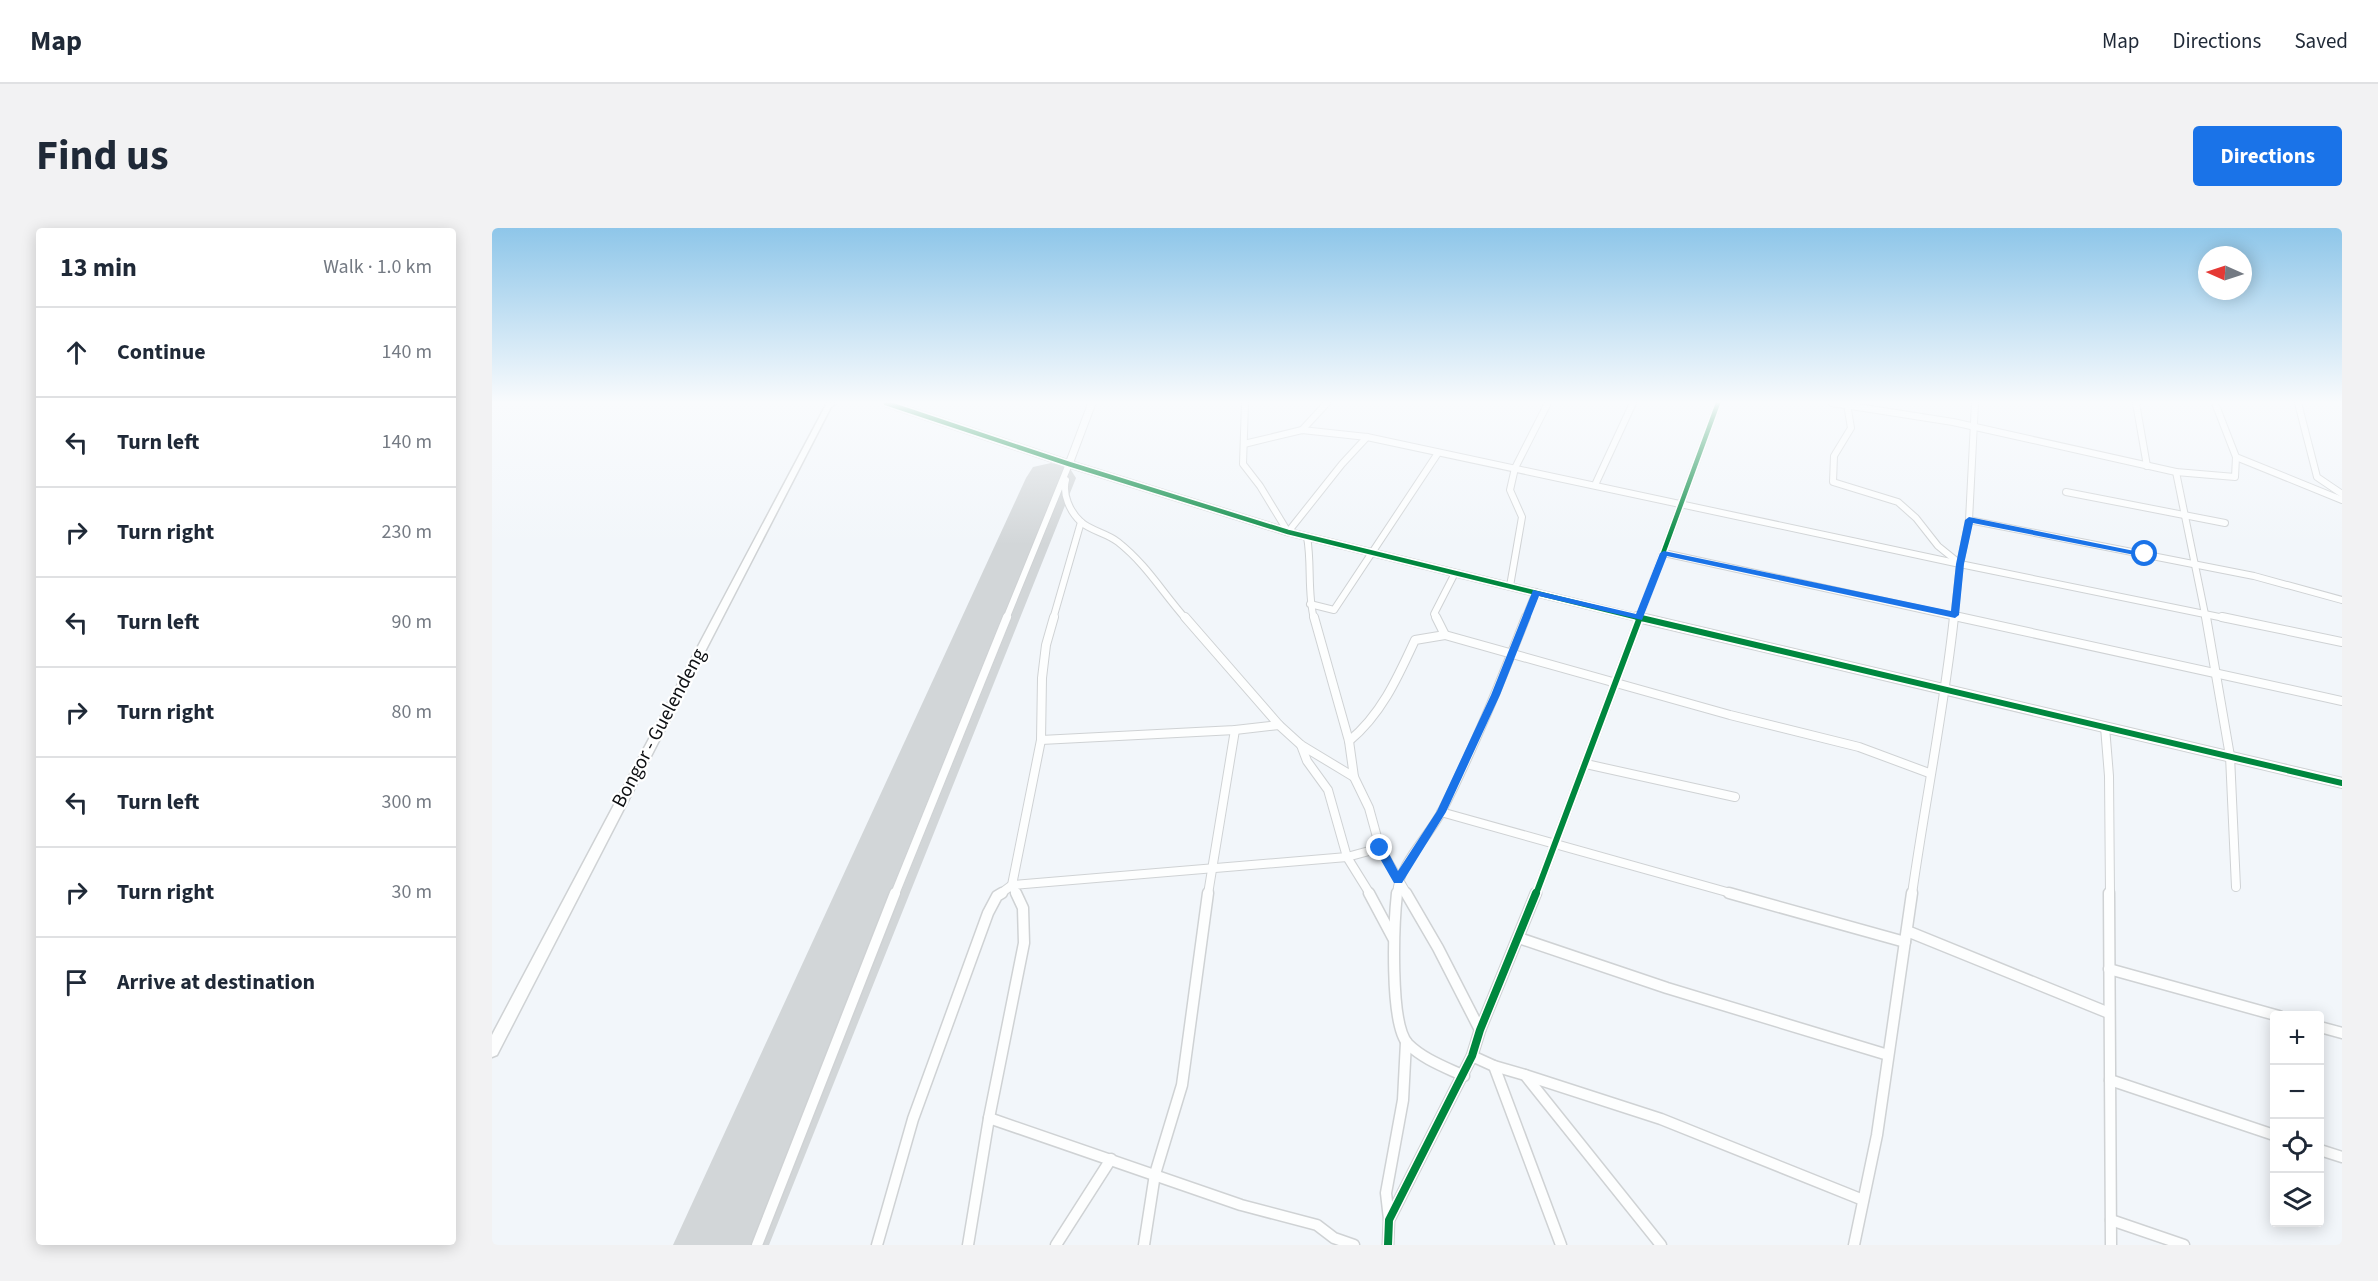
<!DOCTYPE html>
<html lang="en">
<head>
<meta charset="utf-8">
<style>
  body { margin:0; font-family:"Source Sans 3",sans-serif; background:#f2f2f3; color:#1f2937 }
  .controls { position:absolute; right:18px; bottom:18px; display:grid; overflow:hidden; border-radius:6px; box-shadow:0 3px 15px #0003 }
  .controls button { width:54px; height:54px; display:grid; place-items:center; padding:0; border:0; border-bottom:2px solid #e0e1e3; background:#fff; color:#1f2937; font:30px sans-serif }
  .compass { position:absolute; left:1706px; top:18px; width:54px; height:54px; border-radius:50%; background:#fff; box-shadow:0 3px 15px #0003; rotate:273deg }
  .stop { position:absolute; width:18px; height:18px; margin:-14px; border:4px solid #1a73e8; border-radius:50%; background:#fff }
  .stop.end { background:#1a73e8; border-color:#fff; box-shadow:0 2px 6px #0008 }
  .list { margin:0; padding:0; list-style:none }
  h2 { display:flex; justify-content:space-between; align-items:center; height:78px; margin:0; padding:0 24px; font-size:26px }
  h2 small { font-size:20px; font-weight:400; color:#747a83 }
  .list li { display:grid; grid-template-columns:39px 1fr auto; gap:18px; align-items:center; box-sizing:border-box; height:90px; padding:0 24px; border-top:2px solid #e0e1e3 }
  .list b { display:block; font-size:22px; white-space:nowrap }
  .list em { font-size:20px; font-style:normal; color:#747a83 }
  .icon { flex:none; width:33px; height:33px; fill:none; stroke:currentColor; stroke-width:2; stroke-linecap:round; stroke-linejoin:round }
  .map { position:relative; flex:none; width:1850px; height:1017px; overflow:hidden; border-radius:6px }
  header { display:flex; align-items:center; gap:36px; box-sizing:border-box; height:84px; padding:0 30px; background:#fff; border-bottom:2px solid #e0e1e3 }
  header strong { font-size:28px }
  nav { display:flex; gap:33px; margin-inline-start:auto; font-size:21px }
  .intro { display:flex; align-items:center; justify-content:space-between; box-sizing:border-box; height:144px; padding:0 36px }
  h1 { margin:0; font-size:42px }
  .button { padding:15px 27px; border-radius:6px; background:#1a73e8; color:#fff; font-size:21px; font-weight:700 }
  main { display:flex; gap:36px; padding:0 36px }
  aside { flex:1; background:#fff; border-radius:6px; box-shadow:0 3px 15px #0003 }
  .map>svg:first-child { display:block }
</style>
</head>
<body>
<header>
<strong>Map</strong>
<nav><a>Map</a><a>Directions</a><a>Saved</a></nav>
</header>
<div class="intro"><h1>Find us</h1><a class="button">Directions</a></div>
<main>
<aside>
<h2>13 min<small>Walk · 1.0 km</small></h2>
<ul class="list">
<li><svg class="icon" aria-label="ahead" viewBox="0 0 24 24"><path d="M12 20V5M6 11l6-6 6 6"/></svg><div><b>Continue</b></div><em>140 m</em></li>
<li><svg class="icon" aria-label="left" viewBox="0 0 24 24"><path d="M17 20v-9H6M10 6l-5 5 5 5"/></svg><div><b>Turn left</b></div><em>140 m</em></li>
<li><svg class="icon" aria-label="right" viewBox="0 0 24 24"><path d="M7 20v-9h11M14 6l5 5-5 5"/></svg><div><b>Turn right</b></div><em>230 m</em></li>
<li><svg class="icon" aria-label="left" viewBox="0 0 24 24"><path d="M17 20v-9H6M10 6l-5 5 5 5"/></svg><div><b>Turn left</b></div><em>90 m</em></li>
<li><svg class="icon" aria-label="right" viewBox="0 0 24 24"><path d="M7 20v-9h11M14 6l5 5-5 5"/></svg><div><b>Turn right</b></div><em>80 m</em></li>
<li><svg class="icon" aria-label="left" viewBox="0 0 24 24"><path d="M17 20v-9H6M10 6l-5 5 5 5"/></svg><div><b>Turn left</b></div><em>300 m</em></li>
<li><svg class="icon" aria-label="right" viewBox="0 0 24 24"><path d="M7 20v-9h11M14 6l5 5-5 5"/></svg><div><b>Turn right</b></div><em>30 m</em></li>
<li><svg class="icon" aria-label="arrive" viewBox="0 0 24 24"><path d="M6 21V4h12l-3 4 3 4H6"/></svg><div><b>Arrive at destination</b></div></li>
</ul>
</aside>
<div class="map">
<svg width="1850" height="1017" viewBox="0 0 1850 1017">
  <rect width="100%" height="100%" fill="#f2f6fa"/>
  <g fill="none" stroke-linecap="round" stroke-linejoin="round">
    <!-- runway -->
    <path fill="#d2d6d8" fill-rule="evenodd" d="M559 235 577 239 584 250 277 1017H181L534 250 541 239Z"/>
    <!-- minor-far2 casing -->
    <g stroke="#cfd2d4" stroke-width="8">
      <g id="minor-far2">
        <path d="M753 175 751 236 768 258 796 304 850 236 875 209"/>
        <path d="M1340 175 1461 194 1684 244 1743 249 1744 229"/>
        <path d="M1644 175 1655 238"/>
        <path d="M1723 175 1744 229 1850 272"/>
        <path d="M1806 175 1825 249 1850 266"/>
        <path d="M1355 176 1359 200 1342 228 1341 254 1406 274 1424 290 1446 318 1467 335"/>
        <path d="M810 202 835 175"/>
        <path d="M752 216 810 202 875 209 1468 336 1737 391"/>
        <path d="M1684 244 1714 391"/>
        <path d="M574 252C570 266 578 284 589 294 599 303 615 305 626 314 655 337 670 364 694 391"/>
        <path d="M1103 257 1141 175"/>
        <path d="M1574 264 1733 295"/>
        <path d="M1477 292 1762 348 1850 372"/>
        <path d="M815 309C820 336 815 364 822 391"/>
        <path d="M1172 325 1474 391"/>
        <path d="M1018 358 1030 289 1018 262 1023 240 1056 175"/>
        <path d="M818 376 842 382 946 225"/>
        <path d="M514 391 577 236"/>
        <path d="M561 391 589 294"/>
        <path d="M945 391 942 386 963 345"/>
        <path d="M1033 391 1044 364"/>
        <path d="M1147 391 1226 175"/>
        <path d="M1462 391 1468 336 1477 292 1483 175"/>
      </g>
    </g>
    <!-- minor-far1 casing -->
    <g stroke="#cfd2d4" stroke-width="10">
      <g id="minor-far1">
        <path d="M693 389 787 497 809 517 862 549"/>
        <path d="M822 389 857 513 862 549 877 580 888 620 915 666"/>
        <path d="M1467 389 1850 473"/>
        <path d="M1714 389 1738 528 1744 659"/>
        <path d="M1730 389 1850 414"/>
        <path d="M953 407 1238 487 1367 519 1437 545"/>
        <path d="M1613 499 1617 548 1618 666"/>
        <path d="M549 512 743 502 787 497"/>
        <path d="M857 513C889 487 906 449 923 412L953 407 944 389"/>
        <path d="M809 517 815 533 836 562 855 629 878 666"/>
        <path d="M1094 536 1243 569"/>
        <path d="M949 584 1242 666"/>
        <path d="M403 666 515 389"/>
        <path d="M508 666 520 657 855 629 888 620"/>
        <path d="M524 666 520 657 549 512 550 450 554 417 562 389"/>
        <path d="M716 666 743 502"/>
        <path d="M905 666C907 635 936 610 950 583 982 520 1008 455 1034 389"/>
        <path d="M1044 666 1148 389"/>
        <path d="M1420 666C1433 574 1452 482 1462 389"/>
      </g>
    </g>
    <!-- minor casing -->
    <g stroke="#cfd2d4" stroke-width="13">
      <g id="minor">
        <path d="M877 665 901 710"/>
        <path d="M905 665C902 693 897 796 916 816 931 831 953 839 972 848"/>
        <path d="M914 665 946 720 988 802"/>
        <path d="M1237 665 1413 714"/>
        <path d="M1617 665 1619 1017"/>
        <path d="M1415 703 1617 785"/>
        <path d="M1027 710 1175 760 1396 827"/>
        <path d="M1617 741 1787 788"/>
        <path d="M1828 799 1850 805"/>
        <path d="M980 828 1002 838 1033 847 1169 1017"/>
        <path d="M1002 838 1069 1017"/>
        <path d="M1033 847 1169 891 1371 972"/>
        <path d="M1618 852 1782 907"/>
        <path d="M497 890 749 977 825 997 842 1010 862 1017"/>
        <path d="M1828 922 1850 929"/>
        <path d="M897 991 894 965 911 872 914 814"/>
        <path d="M1619 992 1692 1017"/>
        <path d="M265 1017 403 665"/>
        <path d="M385 1017 421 891 496 685 505 668 510 665"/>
        <path d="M476 1017 497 890 532 715 531 680 524 665"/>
        <path d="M564 1017 619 931"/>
        <path d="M652 1017 663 946 690 857 716 665"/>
        <path d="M896 1017 897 992 980 828 988 802 1044 665"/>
        <path d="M1362 1017 1385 907 1420 665"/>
      </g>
    </g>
    <!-- tertiary-far1 casing -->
    <g stroke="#cfd2d4" stroke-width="9">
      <g id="tertiary-far1">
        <path d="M394 175 577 236 796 304 1151 391"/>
        <path d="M577 236 600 175"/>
      </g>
    </g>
    <!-- tertiary casing -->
    <g stroke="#cfd2d4" stroke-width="12">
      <path id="tertiary" d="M1145 389 1850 555"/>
    </g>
    <!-- trunk casing -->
    <g stroke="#cfd2d4" stroke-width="3">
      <path id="trunk" d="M335 175H344L339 179 5 827 0 829V807Z"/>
    </g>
    <!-- minor-far2 -->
    <use href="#minor-far2" stroke="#fdfefe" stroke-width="6"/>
    <!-- minor-far1 -->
    <use href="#minor-far1" stroke="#fdfefe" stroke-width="8"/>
    <!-- minor -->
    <use href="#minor" stroke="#fdfefe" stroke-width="10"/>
    <!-- tertiary-far1 -->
    <use href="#tertiary-far1" stroke="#fdfefe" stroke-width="7"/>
    <!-- tertiary -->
    <use href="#tertiary" stroke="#fdfefe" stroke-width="9"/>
    <!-- trunk -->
    <use href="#trunk" fill="#fdfefe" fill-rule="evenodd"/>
    <!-- cycleway-far2 casing -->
    <g stroke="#fff" stroke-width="8">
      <g id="cycleway-far2">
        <path d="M394 175 577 236 796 304 1151 391"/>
        <path d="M1147 391 1226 175"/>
      </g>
    </g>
    <!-- cycleway-far1 casing -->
    <g stroke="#fff" stroke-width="10">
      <g id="cycleway-far1">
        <path d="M1145 389 1850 555"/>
        <path d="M1044 666 1148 389"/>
      </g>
    </g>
    <!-- cycleway casing -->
    <g stroke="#fff" stroke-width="11">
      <path id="cycleway" d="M896 1017 897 992 980 828 988 802 1044 665"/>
    </g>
    <!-- cycleway-far2 -->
    <use href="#cycleway-far2" stroke="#00873e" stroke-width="4.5"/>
    <!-- cycleway-far1 -->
    <use href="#cycleway-far1" stroke="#00873e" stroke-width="6"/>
    <!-- cycleway -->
    <use href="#cycleway" stroke="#00873e" stroke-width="8"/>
  </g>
  <!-- sky -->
  <linearGradient id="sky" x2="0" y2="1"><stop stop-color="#8ec6e9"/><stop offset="0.55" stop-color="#f9fbfd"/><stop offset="1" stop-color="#f9fbfd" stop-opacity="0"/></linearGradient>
  <rect width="1850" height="317" fill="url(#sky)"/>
  <!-- route -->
  <path fill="#1a73e8" d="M1477 289 1657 326 1653 329 1481 295 1472 336 1467 387 1463 390 1175 328 1150 392 1047 368 1008 467 954 584 910 655H902L882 620 888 615 892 616 906 643 945 583 999 467 1041 362 1144 386 1168 325 1172 323 1459 383 1464 336 1473 292Z"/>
  <g text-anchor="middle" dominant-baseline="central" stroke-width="4.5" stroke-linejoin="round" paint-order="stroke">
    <!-- street labels -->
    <g font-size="20" fill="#0d0f12" stroke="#fff">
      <text transform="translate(167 500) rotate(-62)">Bongor - Guelendeng</text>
    </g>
  </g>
</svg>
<div class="controls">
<button>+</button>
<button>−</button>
<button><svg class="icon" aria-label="locate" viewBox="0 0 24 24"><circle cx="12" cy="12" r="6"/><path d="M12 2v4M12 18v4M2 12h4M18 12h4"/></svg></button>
<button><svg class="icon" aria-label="layers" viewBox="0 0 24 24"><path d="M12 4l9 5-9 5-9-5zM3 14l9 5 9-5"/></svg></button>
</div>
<svg class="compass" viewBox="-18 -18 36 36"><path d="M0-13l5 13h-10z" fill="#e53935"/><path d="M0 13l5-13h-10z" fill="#747a83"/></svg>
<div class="stop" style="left:1653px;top:326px"></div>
<div class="stop end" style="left:888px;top:620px"></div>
</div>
</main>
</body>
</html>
